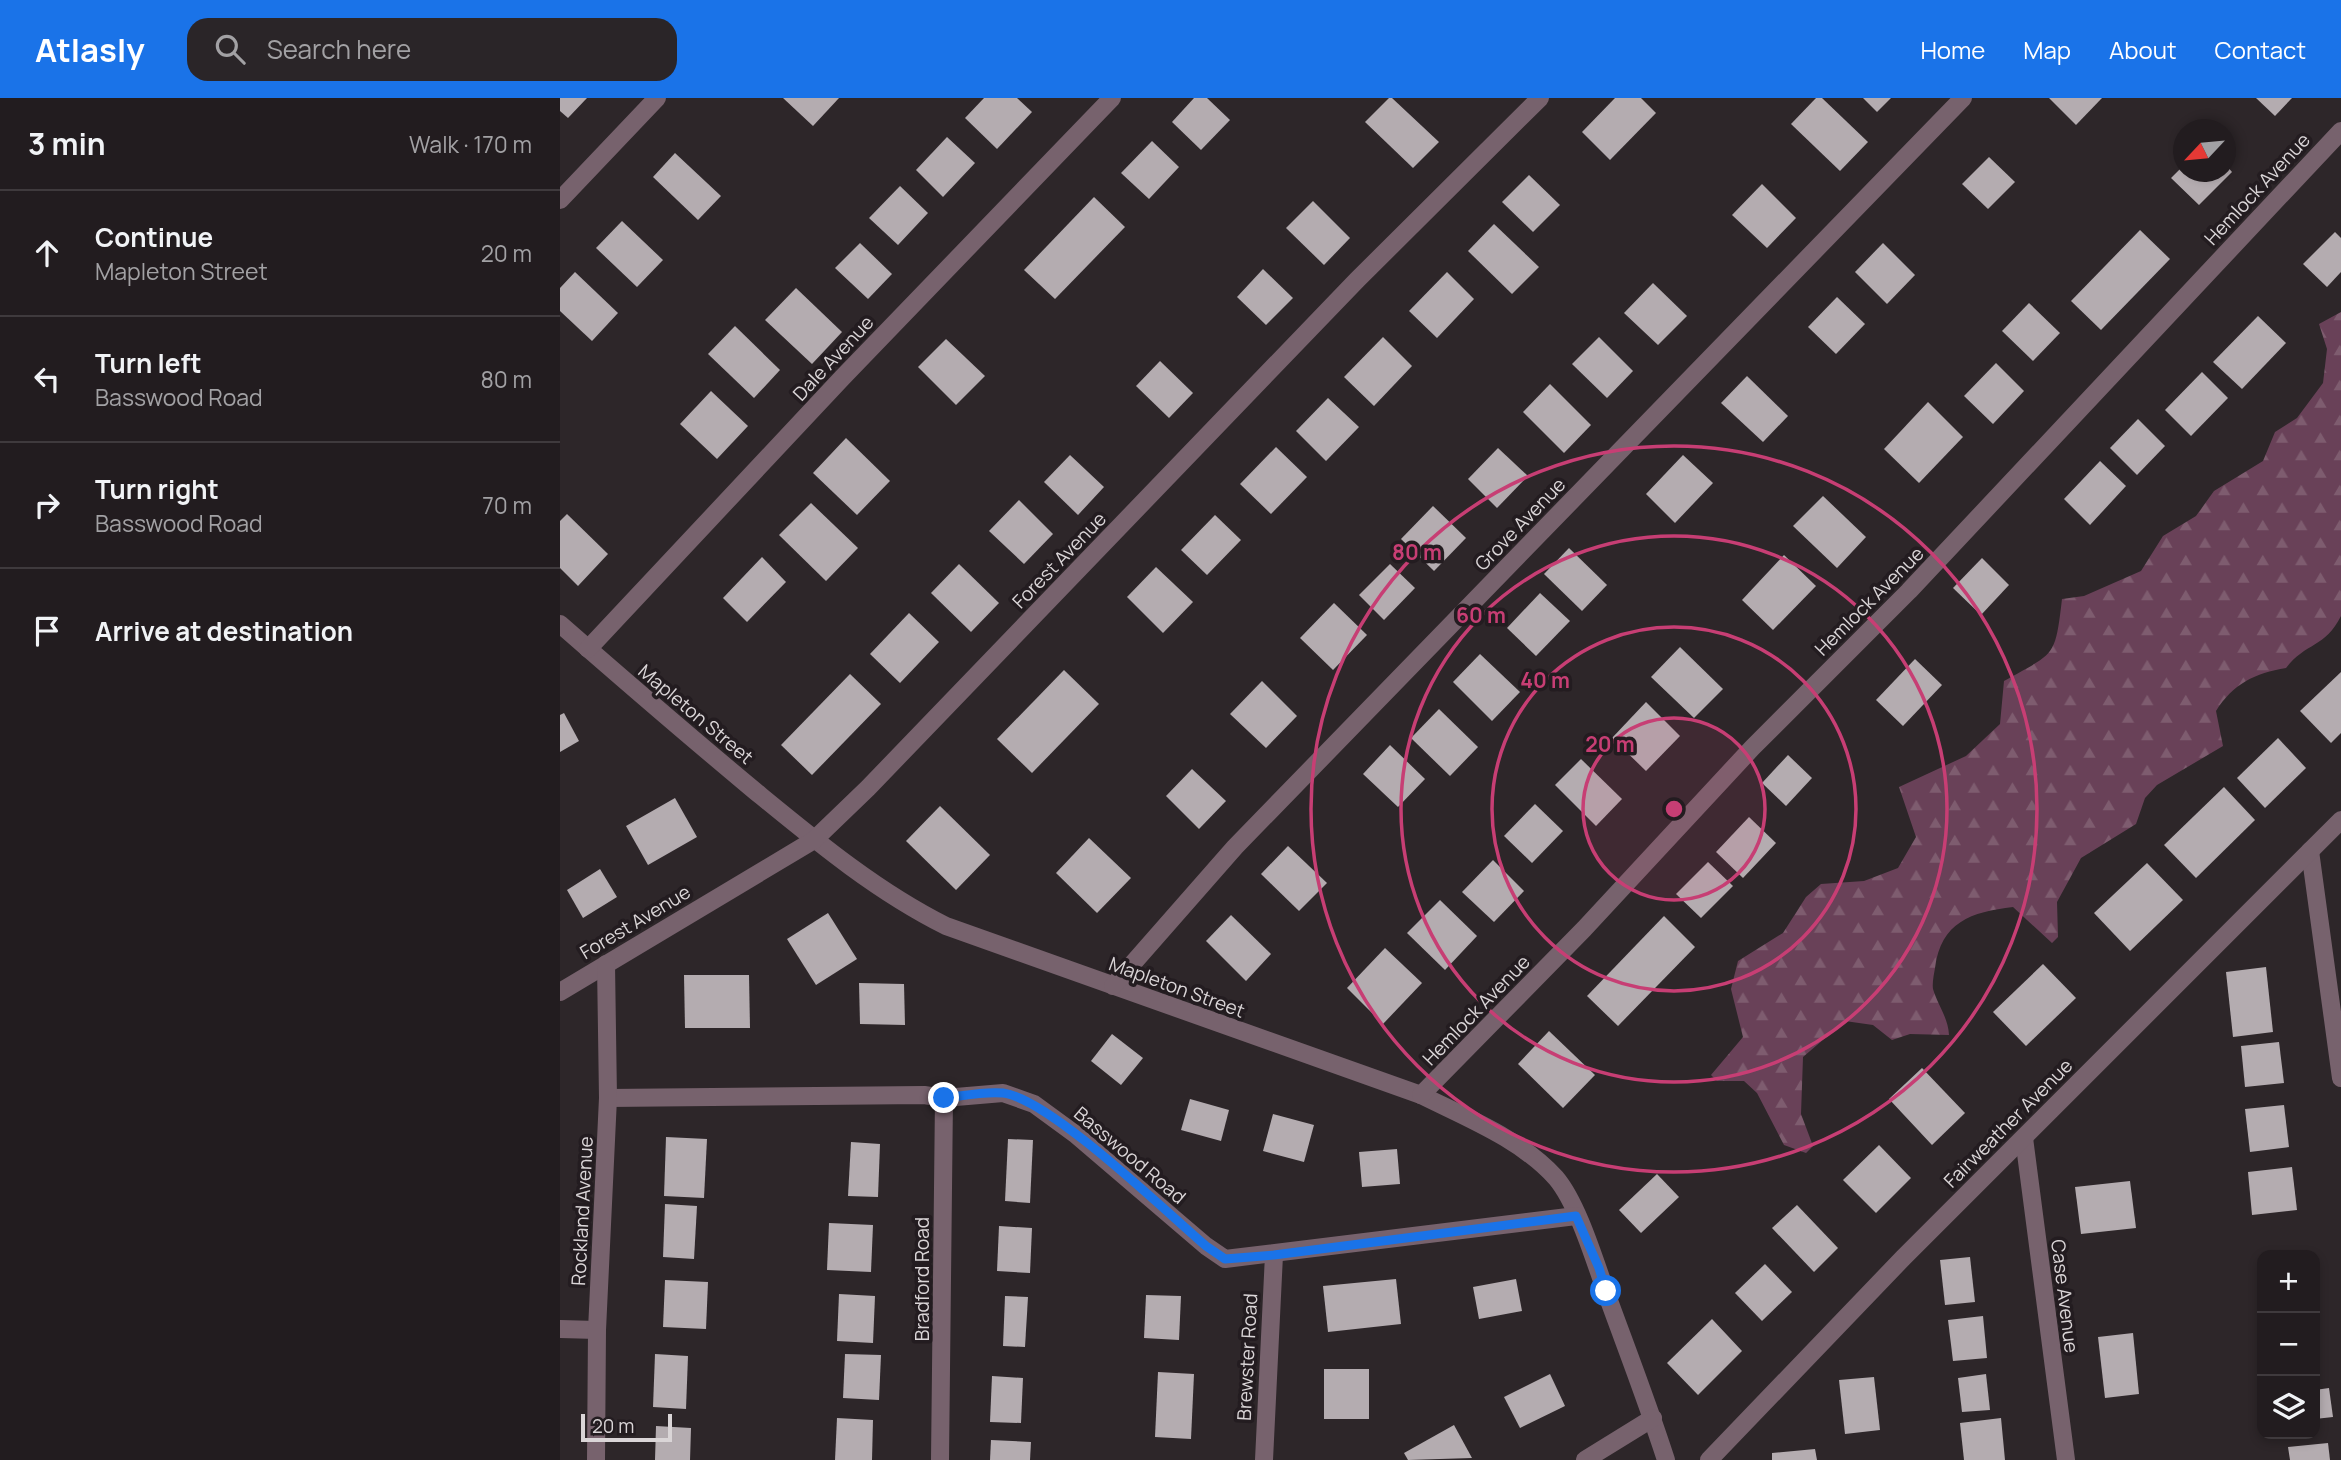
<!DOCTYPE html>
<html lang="en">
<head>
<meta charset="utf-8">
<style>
  body { margin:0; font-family:Manrope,sans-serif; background:#2a2528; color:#f1f3f6 }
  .controls { position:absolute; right:21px; bottom:21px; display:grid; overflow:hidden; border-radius:14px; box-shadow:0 4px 10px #0003 }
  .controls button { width:63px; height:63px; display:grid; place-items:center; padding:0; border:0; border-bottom:2px solid #3f3a3d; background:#221c1f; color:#f1f3f6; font:35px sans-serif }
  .compass { position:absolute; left:1613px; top:21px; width:63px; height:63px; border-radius:50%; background:#221c1f; box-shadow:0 4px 10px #0003; rotate:244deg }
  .scale { position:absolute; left:21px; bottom:18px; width:91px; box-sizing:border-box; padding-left:7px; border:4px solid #dad5d7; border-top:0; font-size:19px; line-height:24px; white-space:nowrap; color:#dad5d7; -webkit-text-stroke:5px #231c20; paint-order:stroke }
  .stop { position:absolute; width:21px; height:21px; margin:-16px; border:5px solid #1a73e8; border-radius:50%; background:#fff }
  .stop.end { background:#1a73e8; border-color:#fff; box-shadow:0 2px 7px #0008 }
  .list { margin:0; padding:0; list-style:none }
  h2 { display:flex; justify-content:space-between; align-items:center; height:91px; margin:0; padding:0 28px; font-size:30px }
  h2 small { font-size:23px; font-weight:400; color:#a2a1a4 }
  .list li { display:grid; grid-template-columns:46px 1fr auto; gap:21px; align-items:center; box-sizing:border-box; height:126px; padding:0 28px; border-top:2px solid #3f3a3d }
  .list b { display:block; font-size:26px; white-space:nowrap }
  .list p { margin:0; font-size:23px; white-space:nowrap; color:#a2a1a4 }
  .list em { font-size:23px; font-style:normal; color:#a2a1a4 }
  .icon { flex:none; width:38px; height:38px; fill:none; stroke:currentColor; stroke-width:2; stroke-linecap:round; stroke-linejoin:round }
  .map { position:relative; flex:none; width:1781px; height:1362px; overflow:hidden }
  header { display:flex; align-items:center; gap:42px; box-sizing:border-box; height:98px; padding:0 35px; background:#1a73e8; color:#fff }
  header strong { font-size:33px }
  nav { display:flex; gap:38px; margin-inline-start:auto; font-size:24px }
  .search { width:490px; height:63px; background:#2a2528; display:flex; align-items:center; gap:18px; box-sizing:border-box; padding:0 24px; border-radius:21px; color:#a2a1a4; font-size:26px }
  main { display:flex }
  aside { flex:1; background:#221c1f }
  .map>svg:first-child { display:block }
</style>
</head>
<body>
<header>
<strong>Atlasly</strong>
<div class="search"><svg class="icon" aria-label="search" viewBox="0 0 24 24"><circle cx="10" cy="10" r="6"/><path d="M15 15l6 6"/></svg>Search here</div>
<nav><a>Home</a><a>Map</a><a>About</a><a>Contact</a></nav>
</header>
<main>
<aside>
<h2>3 min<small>Walk · 170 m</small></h2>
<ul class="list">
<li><svg class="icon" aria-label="ahead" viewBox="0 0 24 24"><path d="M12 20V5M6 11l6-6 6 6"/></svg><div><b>Continue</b><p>Mapleton Street</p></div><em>20 m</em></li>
<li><svg class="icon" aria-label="left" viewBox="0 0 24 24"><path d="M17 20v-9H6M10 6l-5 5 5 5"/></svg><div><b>Turn left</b><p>Basswood Road</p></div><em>80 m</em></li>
<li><svg class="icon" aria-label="right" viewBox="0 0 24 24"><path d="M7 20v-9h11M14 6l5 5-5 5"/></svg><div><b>Turn right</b><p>Basswood Road</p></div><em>70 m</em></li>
<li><svg class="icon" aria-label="arrive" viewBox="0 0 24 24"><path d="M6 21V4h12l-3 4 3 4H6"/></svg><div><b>Arrive at destination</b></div></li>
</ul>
</aside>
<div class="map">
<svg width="1781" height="1362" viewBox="0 0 1781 1362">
  <defs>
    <pattern id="forest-firs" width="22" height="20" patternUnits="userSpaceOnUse" patternTransform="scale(1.75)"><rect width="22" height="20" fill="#694158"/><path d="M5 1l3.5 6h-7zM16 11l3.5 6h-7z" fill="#7e5c6f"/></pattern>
  </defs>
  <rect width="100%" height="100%" fill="#2d2629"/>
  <!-- forest -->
  <path fill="url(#forest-firs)" d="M1781 214V518C1765 550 1746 544 1726 570 1695 575 1673 586 1656 613L1663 648 1597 687 1585 700 1576 726 1521 760 1497 804 1498 839 1492 845 1453 809C1411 814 1381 824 1375 870 1374 876 1372 885 1373 891 1378 908 1388 919 1389 937L1350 936 1332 942 1313 927 1285 923 1243 959 1241 1016 1253 1048 1246 1055 1224 1047 1197 995 1184 983H1157L1151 977 1183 939 1171 891 1178 863 1223 835 1246 799 1261 786 1304 783 1338 770 1356 739 1339 689 1406 658 1440 626 1444 583C1495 554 1495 561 1502 501L1524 498 1581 473 1603 438 1636 418 1654 393 1703 363 1715 334 1737 320 1763 285 1767 251 1759 226Z"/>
  <!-- building -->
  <g fill="#b4acb0">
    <path d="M0 0H27L8 20 0 13Z"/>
    <path d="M223 0H279L253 28Z"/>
    <path d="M424 0H457L472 14 437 51 405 20Z"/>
    <path d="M634 0H647L670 22 641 52 612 24Z"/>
    <path d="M829 0H832L879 44 853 70 805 24Z"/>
    <path d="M1055 0H1081L1096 15 1050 62 1022 34Z"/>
    <path d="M1256 0H1262L1308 44 1280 73 1231 26Z"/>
    <path d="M1303 0H1331L1317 14Z"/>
    <path d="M1489 0H1542L1516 27Z"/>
    <path d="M1696 0H1732L1715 18Z"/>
    <path d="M387 39 415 65 383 99 356 72Z"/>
    <path d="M592 43 619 69 589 101 561 75Z"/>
    <path d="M115 55 161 98 138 122 93 79Z"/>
    <path d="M1429 59 1455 84 1428 111 1402 86Z"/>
    <path d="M1624 67V74H1666V67L1672 74 1639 107 1611 80Z"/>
    <path d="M969 77 1000 107 973 134 942 104Z"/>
    <path d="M1202 86 1236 120 1207 150 1172 117Z"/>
    <path d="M340 88 368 115 338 147 309 120Z"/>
    <path d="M534 99 565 129 495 201 464 172Z"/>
    <path d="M753 103 790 140 764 167 726 130Z"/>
    <path d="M62 123 103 162 77 189 36 150Z"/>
    <path d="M934 126 979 169 952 196 908 153Z"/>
    <path d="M1580 132 1610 161 1541 232 1511 203Z"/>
    <path d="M1775 134 1781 140V174L1767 189 1743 166Z"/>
    <path d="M300 145 332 176 308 201 275 170Z"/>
    <path d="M1323 145 1355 177 1327 206 1295 174Z"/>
    <path d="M703 171 733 200 706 227 677 199Z"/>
    <path d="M15 174 58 215 32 243 0 213V190Z"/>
    <path d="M887 174 914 201 877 240 849 213Z"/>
    <path d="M1093 185 1127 218 1098 247 1064 215Z"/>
    <path d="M236 190 282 234 252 266 205 222Z"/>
    <path d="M1277 199 1305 226 1276 256 1248 229Z"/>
    <path d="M1469 205 1500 235 1473 263 1442 233Z"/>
    <path d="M1698 218 1726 245 1682 291 1653 264Z"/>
    <path d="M175 228 220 272 194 300 148 256Z"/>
    <path d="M823 239 852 268 814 308 784 279Z"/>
    <path d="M1039 239 1073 273 1047 300 1012 266Z"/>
    <path d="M386 241 425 278 396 307 358 269Z"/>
    <path d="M600 263 633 295 609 320 576 288Z"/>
    <path d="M1436 265 1464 293 1433 326 1404 298Z"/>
    <path d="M1642 274 1668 300 1631 338 1605 312Z"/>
    <path d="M1187 278 1228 318 1203 344 1161 305Z"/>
    <path d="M990 286 1031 327 1004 355 963 314Z"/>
    <path d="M151 293 188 328 157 361 120 326Z"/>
    <path d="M768 300 799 329 766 363 736 333Z"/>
    <path d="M1368 304 1403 339 1359 385 1324 351Z"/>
    <path d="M1578 321 1605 348 1577 377 1550 350Z"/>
    <path d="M286 340 330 383 297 417 253 375Z"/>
    <path d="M716 349 747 379 711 416 680 386Z"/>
    <path d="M938 350 968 378 937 410 908 381Z"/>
    <path d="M510 357 544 389 518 417 484 384Z"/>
    <path d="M1123 357 1153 385 1115 425 1086 396Z"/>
    <path d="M1540 363 1566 388 1530 427 1504 401Z"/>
    <path d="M1263 398 1306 439 1277 470 1233 428Z"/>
    <path d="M459 402 493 436 464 466 429 433Z"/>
    <path d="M251 405 298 450 266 483 219 437Z"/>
    <path d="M873 408 906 440 874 473 841 441Z"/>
    <path d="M7 416 48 456 18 488 0 470V423Z"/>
    <path d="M655 417 681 442 647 477 621 452Z"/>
    <path d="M1009 450 1047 487 1022 513 984 476Z"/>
    <path d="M1224 457 1256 488 1213 532 1182 502Z"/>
    <path d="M202 459 226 484 187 524 163 500Z"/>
    <path d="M1422 460 1449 487 1421 517 1393 490Z"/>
    <path d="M399 466 439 505 411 534 371 495Z"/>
    <path d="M830 466 855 490 824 522 799 497Z"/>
    <path d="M596 469 633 504 603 535 567 499Z"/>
    <path d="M980 495 1010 523 976 558 947 530Z"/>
    <path d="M774 505 807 537 773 572 740 540Z"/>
    <path d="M349 515 379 544 340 585 310 556Z"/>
    <path d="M1120 549 1163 591 1134 620 1091 579Z"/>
    <path d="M920 556 960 594 932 623 893 584Z"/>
    <path d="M1355 561 1382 587 1343 628 1316 602Z"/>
    <path d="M504 572 539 606 472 675 437 641Z"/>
    <path d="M1781 574V635L1771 645 1740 613Z"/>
    <path d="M290 576 321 606 252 677 221 647Z"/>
    <path d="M702 583 737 618 706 650 670 616Z"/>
    <path d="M1086 604 1120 638 1086 673 1052 640Z"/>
    <path d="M879 611 918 649 890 678 851 640Z"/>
    <path d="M4 615 19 643 0 654V617Z"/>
    <path d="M1718 640 1746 670 1705 710 1677 680Z"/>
    <path d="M830 647 865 681 838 709 803 676Z"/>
    <path d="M1228 657 1252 680 1226 708 1202 685Z"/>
    <path d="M1021 661 1062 701 1036 728 995 687Z"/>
    <path d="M632 671 666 703 639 731 606 698Z"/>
    <path d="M1664 689 1695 722 1636 780 1604 747Z"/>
    <path d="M115 700 137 739 88 767 66 728Z"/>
    <path d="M975 706 1003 733 972 765 944 738Z"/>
    <path d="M380 708 430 757 396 792 346 743Z"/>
    <path d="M1189 719 1216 745 1183 780 1156 754Z"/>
    <path d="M529 740 571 780 537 815 496 775Z"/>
    <path d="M728 748 767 785 739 813 701 776Z"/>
    <path d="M933 762 964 793 934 824 902 794Z"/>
    <path d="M1148 764 1173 788 1141 820 1116 796Z"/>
    <path d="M1587 765 1623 802 1570 853 1534 815Z"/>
    <path d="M40 771 57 799 23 820 7 792Z"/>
    <path d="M880 802 917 838 885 872 847 835Z"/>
    <path d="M268 815 297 861 256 887 227 841Z"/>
    <path d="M671 817 711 856 686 883 646 843Z"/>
    <path d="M1104 818 1135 849 1058 928 1027 898Z"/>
    <path d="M825 850 862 885 823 926 787 890Z"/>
    <path d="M1483 866 1516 900 1466 948 1433 914Z"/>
    <path d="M1706 869 1713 934 1673 939 1666 874Z"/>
    <path d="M124 877H189L190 930H125Z"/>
    <path d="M299 885 344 886 345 927 300 926Z"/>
    <path d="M989 933 1035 977 1003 1010 958 966Z"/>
    <path d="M552 936 583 960 561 987 531 963Z"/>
    <path d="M1719 944 1724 985 1685 989 1681 948Z"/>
    <path d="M1362 970 1405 1015 1372 1047 1329 1001Z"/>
    <path d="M630 1001 669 1012 661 1043 621 1032Z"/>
    <path d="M1724 1007 1729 1049 1690 1054 1685 1011Z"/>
    <path d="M713 1016 754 1027 744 1064 703 1053Z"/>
    <path d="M106 1039 147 1041 144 1100 104 1098Z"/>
    <path d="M448 1041 473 1042 470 1105 445 1103Z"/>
    <path d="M291 1044 320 1046 318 1099 288 1098Z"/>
    <path d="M1319 1047 1351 1080 1316 1115 1283 1082Z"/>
    <path d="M837 1051 840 1086 802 1089 799 1054Z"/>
    <path d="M1732 1069 1737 1112 1692 1117 1688 1074Z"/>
    <path d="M1097 1076 1119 1099 1081 1135 1059 1112Z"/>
    <path d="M1570 1083 1576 1130 1521 1136 1515 1089Z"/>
    <path d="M105 1106 137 1108 134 1161 103 1159Z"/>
    <path d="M1237 1107 1278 1150 1254 1174 1212 1130Z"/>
    <path d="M269 1125 313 1127 311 1174 267 1172Z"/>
    <path d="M439 1128 472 1130 470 1175 437 1173Z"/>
    <path d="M1410 1159 1415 1204 1385 1207 1380 1162Z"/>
    <path d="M1205 1166 1232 1194 1202 1223 1175 1195Z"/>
    <path d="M836 1181 841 1226 768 1234 763 1188Z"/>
    <path d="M956 1181 962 1213 919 1221 913 1189Z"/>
    <path d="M105 1182 148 1184 146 1231 103 1229Z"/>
    <path d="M279 1196 315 1198 313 1245 277 1243Z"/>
    <path d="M586 1197 621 1198 619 1242 584 1240Z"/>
    <path d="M445 1198 468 1199 465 1249 443 1248Z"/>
    <path d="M1423 1218 1427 1260 1393 1263 1388 1222Z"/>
    <path d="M1152 1221 1182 1253 1138 1297 1107 1265Z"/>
    <path d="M1573 1235 1579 1296 1545 1300 1538 1239Z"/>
    <path d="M95 1256 128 1258 126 1311 93 1309Z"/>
    <path d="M285 1256 321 1257 319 1302 283 1300Z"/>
    <rect x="764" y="1271" width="45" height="50"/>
    <path d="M598 1274 634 1276 631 1341 595 1339Z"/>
    <path d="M990 1276 1005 1308 960 1330 944 1299Z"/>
    <path d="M1426 1276 1430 1312 1402 1314 1398 1280Z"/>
    <path d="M432 1278 463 1280 461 1325 430 1324Z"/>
    <path d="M1314 1279 1320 1332 1285 1336 1279 1282Z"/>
    <path d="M1769 1290 1773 1319 1755 1321V1292Z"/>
    <path d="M277 1320 313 1322 312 1362H275Z"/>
    <path d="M1441 1320 1445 1362H1404L1400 1325Z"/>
    <path d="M894 1327 912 1360 848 1362 844 1355Z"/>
    <path d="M96 1328 131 1330 130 1362H95Z"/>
    <path d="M431 1342 471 1344 470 1362H430Z"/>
    <path d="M1768 1345 1770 1362H1730L1728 1349Z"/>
    <path d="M1255 1351 1257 1362H1212V1355Z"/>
  </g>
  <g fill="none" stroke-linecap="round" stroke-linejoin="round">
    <!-- minor -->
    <g stroke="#77626d" stroke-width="18">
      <path d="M0 102 97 0"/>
      <path d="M0 526C64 582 129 638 195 693 256 743 316 793 386 828L861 997C907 1020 961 1041 996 1080 1018 1106 1035 1164 1047 1197 1067 1252 1088 1306 1106 1362"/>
      <path d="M28 551 282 280 552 0"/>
      <path d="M1750 753 1781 980"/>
      <path d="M553 888 675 749 1403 0"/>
      <path d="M0 894 254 742 308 690 797 182 980 0"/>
      <path d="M861 997 1024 831 1192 650 1349 493 1781 33"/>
      <path d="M48 1000 364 997 384 1000 443 995 474 1006 515 1036 646 1148 665 1161 1016 1118"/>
      <path d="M1464 1040 1506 1362"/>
      <path d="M0 1231 37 1232"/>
      <path d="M36 1362 37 1232 48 1000 46 866"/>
      <path d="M380 1362 384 1000"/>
      <path d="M704 1362 714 1157"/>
      <path d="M1025 1362 1093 1320"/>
      <path d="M1149 1362 1343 1160 1781 722"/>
    </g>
  </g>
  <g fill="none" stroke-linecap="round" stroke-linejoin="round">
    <!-- route -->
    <path stroke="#1a73e8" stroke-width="9" d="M384 1000C402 998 425 993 443 995 490 1001 605 1113 646 1148L665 1161 714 1157 1016 1118 1039 1170 1046 1193"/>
  </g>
  <!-- distance rings -->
  <circle cx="1114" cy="711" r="91" fill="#c73e74" fill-opacity=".12"/>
  <g fill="none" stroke="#c73e74" stroke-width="3.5">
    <circle cx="1114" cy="711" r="91"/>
    <circle cx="1114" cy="711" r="182"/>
    <circle cx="1114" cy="711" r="273"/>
    <circle cx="1114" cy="711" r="363"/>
  </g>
  <g text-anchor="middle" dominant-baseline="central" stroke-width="7" stroke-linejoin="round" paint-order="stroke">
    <!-- street labels -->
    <g font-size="19" fill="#dad5d7" stroke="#231c20">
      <text transform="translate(1697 91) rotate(-47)">Hemlock Avenue</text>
      <text transform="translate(273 260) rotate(-47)">Dale Avenue</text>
      <text transform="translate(960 426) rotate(-46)">Grove Avenue</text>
      <text transform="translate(499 462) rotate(-46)">Forest Avenue</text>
      <text transform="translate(1309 503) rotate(-45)">Hemlock Avenue</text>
      <text transform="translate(136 616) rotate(40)">Mapleton Street</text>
      <text transform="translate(75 824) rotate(-31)">Forest Avenue</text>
      <text transform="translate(617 889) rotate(20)">Mapleton Street</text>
      <text transform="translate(916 912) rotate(-46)">Hemlock Avenue</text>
      <text transform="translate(1448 1025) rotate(-45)">Fairweather Avenue</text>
      <text transform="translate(570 1057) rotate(40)">Basswood Road</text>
      <text transform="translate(22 1113) rotate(-87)">Rockland Avenue</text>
      <text transform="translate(362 1181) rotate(-90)">Bradford Road</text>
      <text transform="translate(1505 1198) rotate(83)">Case Avenue</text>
      <text transform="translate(687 1259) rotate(-87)">Brewster Road</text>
    </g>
  </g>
  <circle cx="1114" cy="711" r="10" fill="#c73e74" stroke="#231c20" stroke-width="3.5"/>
  <g font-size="21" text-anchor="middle" font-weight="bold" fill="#c73e74" stroke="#231c20" stroke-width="7" stroke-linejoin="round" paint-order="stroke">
    <text x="857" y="462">80 m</text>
    <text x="921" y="525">60 m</text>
    <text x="985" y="590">40 m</text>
    <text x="1050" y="654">20 m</text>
  </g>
</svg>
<div class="controls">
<button>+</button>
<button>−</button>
<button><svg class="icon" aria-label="layers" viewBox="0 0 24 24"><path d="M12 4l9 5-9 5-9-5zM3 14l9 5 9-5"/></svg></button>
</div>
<svg class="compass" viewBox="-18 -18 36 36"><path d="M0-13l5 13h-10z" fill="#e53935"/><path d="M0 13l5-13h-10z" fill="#a2a1a4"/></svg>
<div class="scale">20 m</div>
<div class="stop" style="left:1046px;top:1193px"></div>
<div class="stop end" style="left:384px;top:1000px"></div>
</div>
</main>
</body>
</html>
